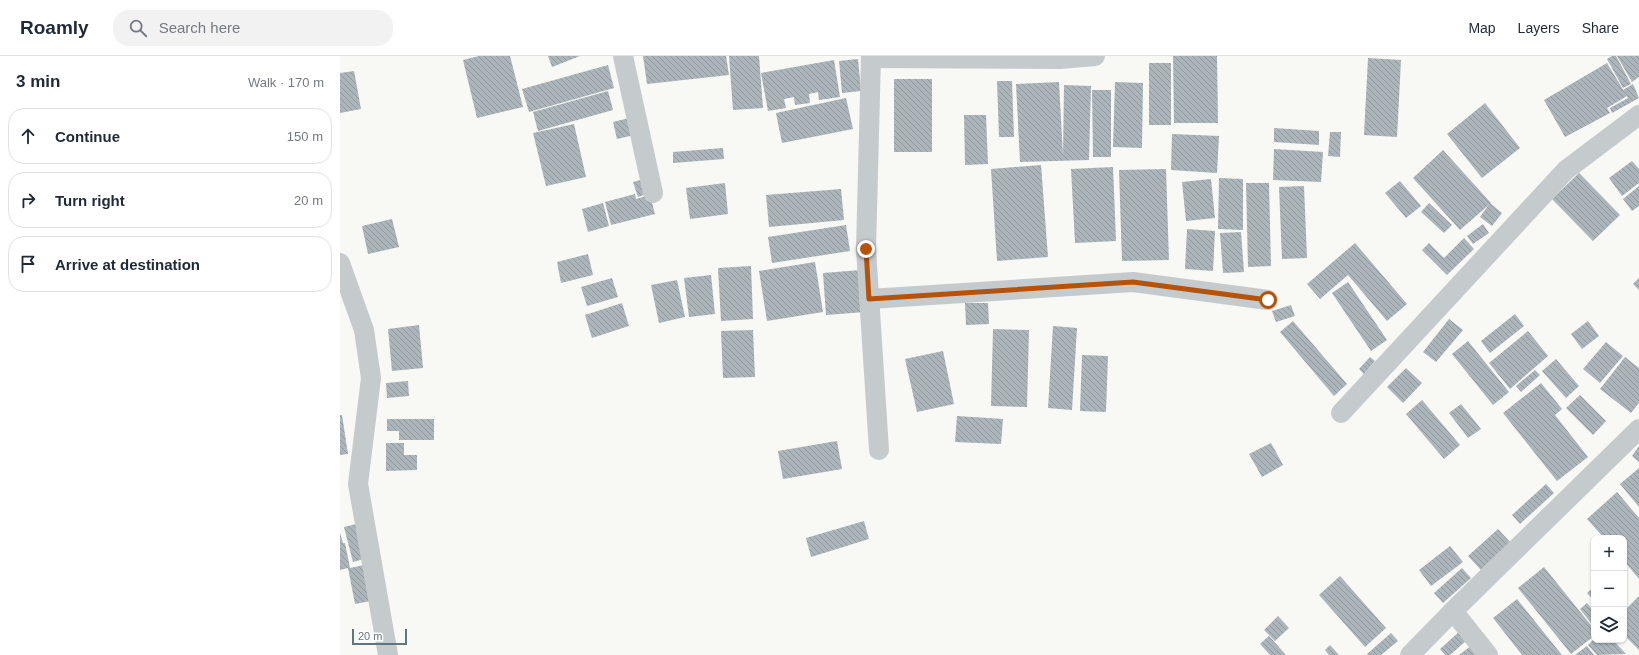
<!DOCTYPE html>
<html lang="en">
<head>
<meta charset="utf-8">
<style>
  body { margin:0; font-family:Helvetica,sans-serif; background:#f2f2f3; color:#1f2937 }
  .controls { position:absolute; right:12px; bottom:12px; display:grid; overflow:hidden; border-radius:8px; box-shadow:0 1px 3px #0004 }
  .controls button { width:36px; height:36px; display:grid; place-items:center; padding:0; border:0; border-bottom:1px solid #e0e1e3; background:#fff; color:#1f2937; font:20px sans-serif }
  .scale { position:absolute; left:12px; bottom:10px; width:55px; box-sizing:border-box; padding-left:4px; border:2px solid #607582; border-top:0; font-size:11px; line-height:14px; white-space:nowrap; color:#607582; -webkit-text-stroke:3px #fff; paint-order:stroke }
  .stop { position:absolute; width:12px; height:12px; margin:-9px; border:3px solid #b45309; border-radius:50%; background:#fff }
  .stop.end { background:#b45309; border-color:#fff; box-shadow:0 1px 4px #0008 }
  .list { margin:0; padding:0; list-style:none }
  h2 { display:flex; justify-content:space-between; align-items:center; height:52px; margin:0; padding:0 16px; font-size:17px }
  h2 small { font-size:13px; font-weight:400; color:#747a83 }
  .list li { display:grid; grid-template-columns:26px 1fr auto; gap:12px; align-items:center; box-sizing:border-box; height:56px; margin:0 8px 8px; padding:0 8px; border:1px solid #e0e1e3; border-radius:16px }
  .list b { display:block; font-size:15px; white-space:nowrap }
  .list em { font-size:13px; font-style:normal; color:#747a83 }
  .icon { flex:none; width:22px; height:22px; fill:none; stroke:currentColor; stroke-width:2; stroke-linecap:round; stroke-linejoin:round }
  .map { position:relative; flex:none; width:1299px; height:599px; overflow:hidden }
  header { display:flex; align-items:center; gap:24px; box-sizing:border-box; height:56px; padding:0 20px; background:#fff; border-bottom:1px solid #e0e1e3 }
  header strong { font-size:19px }
  nav { display:flex; gap:22px; margin-inline-start:auto; font-size:14px }
  .search { width:280px; height:36px; background:#f2f2f3; display:flex; align-items:center; gap:10px; box-sizing:border-box; padding:0 14px; border-radius:16px; color:#747a83; font-size:15px }
  main { display:flex }
  aside { flex:1; background:#fff }
  .map>svg:first-child { display:block }
</style>
</head>
<body>
<header>
<strong>Roamly</strong>
<div class="search"><svg class="icon" aria-label="search" viewBox="0 0 24 24"><circle cx="10" cy="10" r="6"/><path d="M15 15l6 6"/></svg>Search here</div>
<nav><a>Map</a><a>Layers</a><a>Share</a></nav>
</header>
<main>
<aside>
<h2>3 min<small>Walk · 170 m</small></h2>
<ul class="list">
<li><svg class="icon" aria-label="ahead" viewBox="0 0 24 24"><path d="M12 20V5M6 11l6-6 6 6"/></svg><div><b>Continue</b></div><em>150 m</em></li>
<li><svg class="icon" aria-label="right" viewBox="0 0 24 24"><path d="M7 20v-9h11M14 6l5 5-5 5"/></svg><div><b>Turn right</b></div><em>20 m</em></li>
<li><svg class="icon" aria-label="arrive" viewBox="0 0 24 24"><path d="M6 21V4h12l-3 4 3 4H6"/></svg><div><b>Arrive at destination</b></div></li>
</ul>
</aside>
<div class="map">
<svg width="1299" height="599" viewBox="0 0 1299 599">
  <defs>
    <pattern id="building-back-hatch" width="6" height="6" patternUnits="userSpaceOnUse"><rect width="6" height="6" fill="#abb5ba"/><path d="M-1 5l2 2M0 0l6 6M5-1l2 2" fill="none" stroke="#8f989d"/></pattern>
  </defs>
  <rect width="100%" height="100%" fill="#f8f8f5"/>
  <!-- building -->
  <g fill="url(#building-back-hatch)">
    <path d="M139 0H170L183 51 137 62 123 4Z"/>
    <path d="M208 0H240L212 11Z"/>
    <path d="M303 0H386L389 19 307 28Z"/>
    <path d="M389 0H419L423 52 393 54Z"/>
    <path d="M833 0H877L878 67H834Z"/>
    <path d="M1272 0H1276L1291 28 1283 32 1267 3Z"/>
    <path d="M1277 0H1299V21L1292 26Z"/>
    <path d="M1028 2 1061 4 1057 81 1024 79Z"/>
    <path d="M518 3 521 35 502 37 499 5Z"/>
    <path d="M494 4 500 41 479 44 478 36 469 38 470 47 455 49 454 41 444 43 446 52 428 55 421 17Z"/>
    <rect x="809" y="7" width="22" height="62"/>
    <path d="M1267 7 1287 40 1267 52 1270 57 1225 81 1204 44Z"/>
    <path d="M268 9 274 32 189 56 182 33Z"/>
    <path d="M14 15 21 53 0 57V17Z"/>
    <rect x="554" y="23" width="38" height="73"/>
    <path d="M657 25H672L674 81H659Z"/>
    <path d="M719 26 723 100 724 29 751 30 749 104 680 106 676 28Z"/>
    <path d="M775 26 803 27 802 92 773 91Z"/>
    <path d="M1293 28 1299 42 1272 57 1270 52 1288 42 1283 34Z"/>
    <path d="M752 34H771V101H753Z"/>
    <path d="M268 35 273 54 198 75 193 56Z"/>
    <path d="M506 42 513 73 442 87 436 57Z"/>
    <path d="M1145 47 1180 92 1142 122 1107 78Z"/>
    <path d="M624 59H646L648 108 625 109Z"/>
    <path d="M289 62 294 79 277 83 273 66Z"/>
    <path d="M234 68 246 121 206 130 193 77Z"/>
    <path d="M934 72 979 75V89L934 86Z"/>
    <path d="M990 76H1001L1000 101 988 100Z"/>
    <path d="M832 78 879 80 877 117 831 114Z"/>
    <path d="M383 92 384 103 333 107V96Z"/>
    <path d="M934 93 983 96 981 126 933 124Z"/>
    <path d="M1103 94 1151 147 1120 174 1073 122Z"/>
    <path d="M1292 105 1299 113V127L1282 140 1269 122Z"/>
    <path d="M701 109 708 201 657 205 651 113Z"/>
    <path d="M773 111 776 185 735 187 731 113Z"/>
    <path d="M826 113 829 204 782 205 779 114Z"/>
    <path d="M1239 117 1280 159 1253 185 1212 143Z"/>
    <path d="M879 122 903 123V174L878 173Z"/>
    <path d="M304 123 309 137 298 141 293 126Z"/>
    <path d="M871 123 875 162 846 165 842 126Z"/>
    <path d="M1060 125 1081 150 1066 162 1045 137Z"/>
    <path d="M385 127 388 158 350 163 346 132Z"/>
    <path d="M906 127H929L931 210 908 211Z"/>
    <path d="M964 130 967 202 942 203 939 131Z"/>
    <path d="M1299 130V150L1292 155 1283 143Z"/>
    <path d="M501 133 504 164 429 171 426 139Z"/>
    <path d="M295 138 296 143 310 139 315 158 271 169 265 146Z"/>
    <path d="M263 147 269 170 248 176 242 153Z"/>
    <path d="M1089 147 1112 169 1104 177 1081 156Z"/>
    <path d="M1150 147 1162 157 1152 170 1140 161Z"/>
    <path d="M52 163 59 191 28 198 22 170Z"/>
    <path d="M1143 168 1149 177 1133 188 1127 180Z"/>
    <path d="M506 169 510 195 432 207 428 181Z"/>
    <path d="M847 173 875 175 873 215 845 213Z"/>
    <path d="M901 176 904 216 883 217 880 177Z"/>
    <path d="M1124 182 1134 193 1107 219 1082 194 1089 187 1104 202Z"/>
    <path d="M1015 187 1067 248 1047 265 1008 219 980 243 967 228Z"/>
    <path d="M248 198 253 219 221 227 217 206Z"/>
    <path d="M475 206 483 256 427 265 419 215Z"/>
    <path d="M411 210 413 263 381 265 378 212Z"/>
    <path d="M521 214 525 256 486 259 483 217Z"/>
    <path d="M371 219 375 258 349 261 344 222Z"/>
    <path d="M272 222 278 241 247 250 241 231Z"/>
    <path d="M1299 222V234L1293 228Z"/>
    <path d="M337 224 345 261 319 267 311 229Z"/>
    <path d="M1008 226 1047 284 1031 295 992 237Z"/>
    <path d="M282 247 289 270 252 282 245 259Z"/>
    <path d="M625 247H648L649 268 626 269Z"/>
    <path d="M951 249 955 260 936 266 932 255Z"/>
    <path d="M1175 258 1184 270 1150 297 1141 285Z"/>
    <path d="M1109 263 1123 274 1096 306 1083 296Z"/>
    <path d="M953 265 1007 328 994 340 940 276Z"/>
    <path d="M1248 265 1259 280 1242 293 1231 278Z"/>
    <path d="M79 269 83 312 52 315 48 273Z"/>
    <path d="M713 270 737 272 732 354 708 352Z"/>
    <path d="M653 273 689 274 687 351 651 350Z"/>
    <path d="M413 274 415 321 383 322 381 275Z"/>
    <path d="M1188 275 1208 300 1170 333 1149 307Z"/>
    <path d="M1128 285 1169 336 1153 349 1112 298Z"/>
    <path d="M1266 286 1283 300 1260 327 1243 313Z"/>
    <path d="M603 295 614 348 577 356 565 303Z"/>
    <path d="M742 299 768 300 766 356 740 355Z"/>
    <path d="M1030 301 1035 305 1024 318 1019 313Z"/>
    <path d="M1285 301 1299 312V347L1291 357 1260 333Z"/>
    <path d="M1216 303 1239 330 1226 342 1202 315Z"/>
    <path d="M1066 312 1082 327 1063 347 1047 331Z"/>
    <path d="M1195 314 1200 319 1181 336 1176 330Z"/>
    <path d="M68 325 69 340 47 342 46 327Z"/>
    <path d="M1201 327 1222 353 1215 359 1248 401 1217 425 1163 357Z"/>
    <path d="M1240 339 1266 365 1253 379 1226 352Z"/>
    <path d="M1082 344 1120 389 1104 403 1066 358Z"/>
    <path d="M1121 348 1141 373 1128 382 1109 357Z"/>
    <path d="M0 359H2L8 398 0 399Z"/>
    <path d="M617 360 663 363 661 388 615 386Z"/>
    <path d="M47 363H94V384H59V375H47Z"/>
    <path d="M497 385 502 413 443 423 438 395Z"/>
    <path d="M46 387H64V399H77V414L46 415Z"/>
    <path d="M931 387 943 409 922 421 909 398Z"/>
    <path d="M1299 390V406L1292 400Z"/>
    <path d="M1299 412V451L1280 428Z"/>
    <path d="M1206 428 1214 437 1180 468 1172 459Z"/>
    <path d="M1277 436 1299 462V523L1284 505V482H1264L1247 463Z"/>
    <path d="M524 465 529 483 471 501 466 482Z"/>
    <path d="M20 467 28 502 13 506 4 471Z"/>
    <path d="M1158 473 1171 487 1141 514 1128 500Z"/>
    <path d="M0 477 3 487H5L10 512 29 508 36 544 15 548 8 512 0 514Z"/>
    <path d="M1110 490 1123 506 1091 530 1079 514Z"/>
    <path d="M1204 511 1254 573V580L1231 598 1178 532Z"/>
    <path d="M1122 512 1131 522 1103 547 1094 537Z"/>
    <path d="M1000 520 1046 572 1025 591 979 539Z"/>
    <path d="M1254 531V545L1247 537Z"/>
    <path d="M1299 540V594L1284 579V555Z"/>
    <path d="M1177 543 1222 599H1182L1153 562Z"/>
    <path d="M1247 547 1254 556V571L1240 553Z"/>
    <path d="M938 560 949 572 935 585 924 574Z"/>
    <path d="M1120 575 1127 584 1110 599H1105L1100 593Z"/>
    <path d="M1051 577 1058 585 1041 599H1028L1027 598Z"/>
    <path d="M929 580 946 599H930L920 588Z"/>
    <path d="M1253 584H1273L1286 598 1257 599 1248 589Z"/>
    <path d="M990 589 999 599H989L985 594Z"/>
    <path d="M1132 589 1139 599H1119Z"/>
    <path d="M1247 590 1254 599H1235Z"/>
  </g>
  <g fill="none" stroke-linecap="round" stroke-linejoin="round">
    <!-- street -->
    <g stroke="#c5cacd" stroke-width="20">
      <path d="M283 0 313 137"/>
      <path d="M531 0 526 193 539 394"/>
      <path d="M531 2 720 3 755 0"/>
      <path d="M0 207 24 274 31 322 18 428 48 599"/>
      <path d="M529 243 793 226 928 244"/>
      <path d="M1001 357 1226 114 1299 59"/>
      <path d="M1113 555 1148 599"/>
      <path d="M1070 599 1113 555 1299 373"/>
    </g>
  </g>
  <g fill="none" stroke-linecap="round" stroke-linejoin="round">
    <!-- route -->
    <path stroke="#b45309" stroke-width="5" d="M526 193 529 243 793 226 928 244"/>
  </g>
</svg>
<div class="controls">
<button>+</button>
<button>−</button>
<button><svg class="icon" aria-label="layers" viewBox="0 0 24 24"><path d="M12 4l9 5-9 5-9-5zM3 14l9 5 9-5"/></svg></button>
</div>
<div class="scale">20 m</div>
<div class="stop" style="left:928px;top:244px"></div>
<div class="stop end" style="left:526px;top:193px"></div>
</div>
</main>
</body>
</html>
